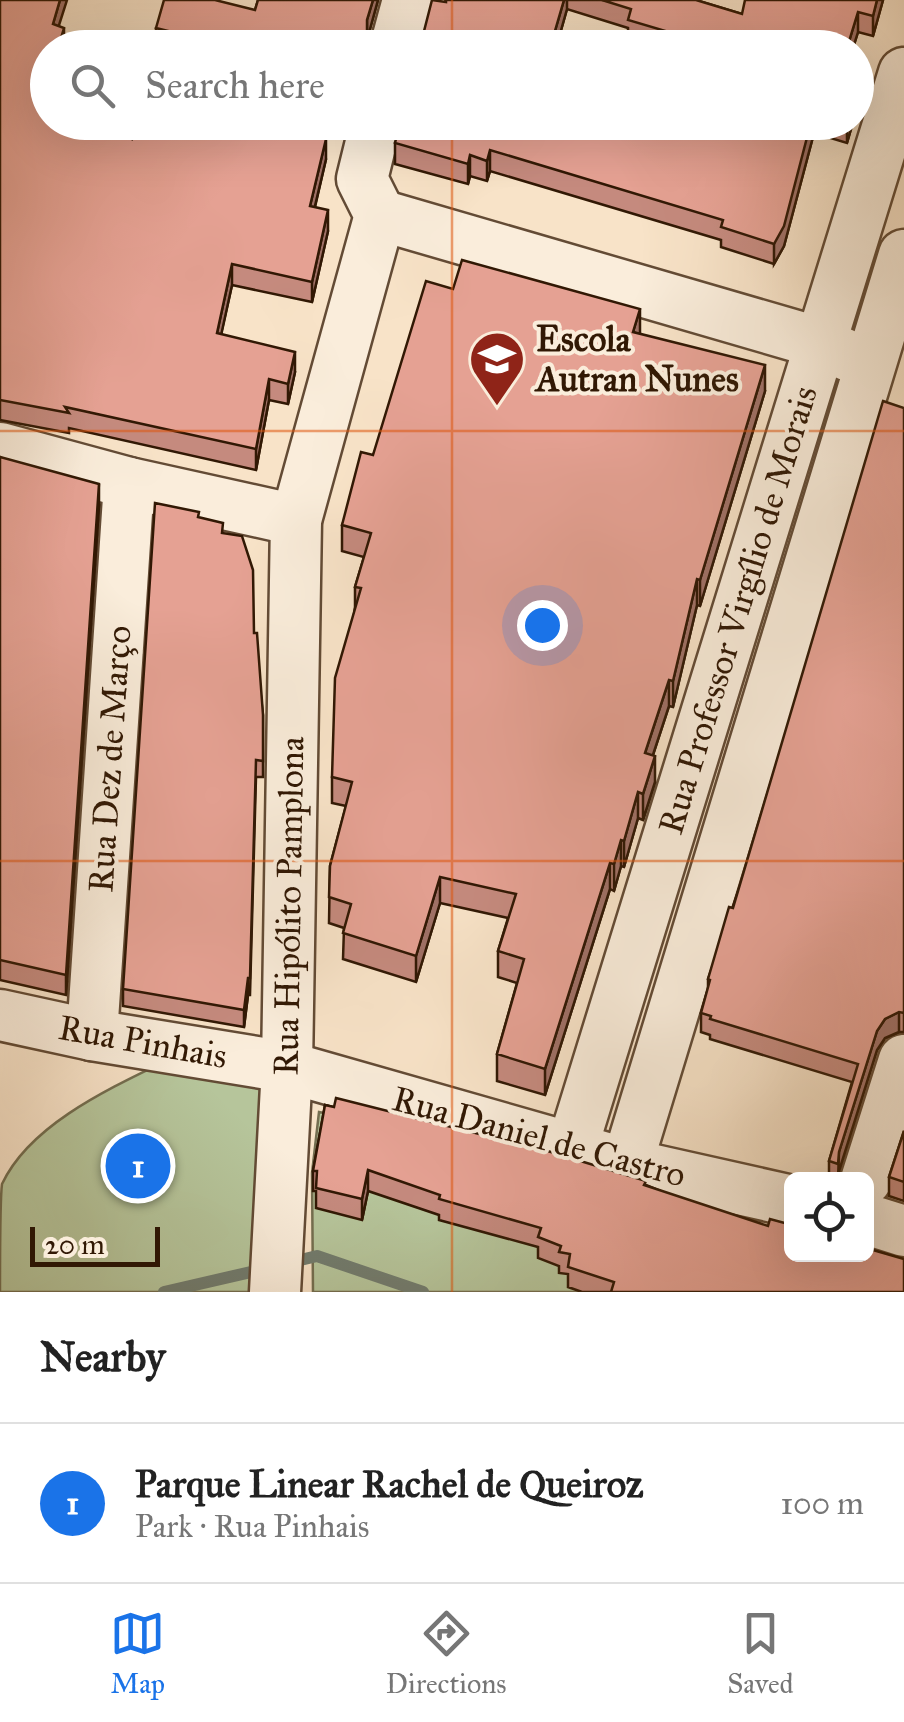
<!DOCTYPE html>
<html lang="en">
<head>
<meta charset="utf-8">
<style>
  body { margin:0; font-family:"IM FELL Great Primer",serif; background:#f6f6f6; color:#222 }
  .controls { position:absolute; right:30px; bottom:30px; display:grid; overflow:hidden; border-radius:15px; box-shadow:0 10px 40px #0002 }
  .controls button { width:90px; height:90px; display:grid; place-items:center; padding:0; border:0; border-bottom:2px solid #e0e0e0; background:#fff; color:#222; font:50px sans-serif }
  .scale { position:absolute; left:30px; bottom:25px; width:130px; box-sizing:border-box; padding-left:10px; border:5px solid #311804; border-top:0; font-size:28px; line-height:35px; white-space:nowrap; color:#311804; -webkit-text-stroke:8px #faeddb; paint-order:stroke }
  .you { position:absolute; left:542px; top:625px; width:35px; height:35px; margin:-25px; border:8px solid #fff; border-radius:50%; background:#1a73e8; box-shadow:0 0 0 15px #1a73e833 }
  .badge { display:grid; place-items:center; width:65px; height:65px; border-radius:50%; background:#1a73e8; color:#fff; font-size:32px; font-weight:700 }
  .pin { position:absolute; translate:-50% -50%; border:5px solid #fff; box-shadow:0 2px 10px #0006 }
  .list { margin:0; padding:0; list-style:none }
  h2 { display:flex; justify-content:space-between; align-items:center; height:130px; margin:0; padding:0 40px; font-size:42px }
  h2 small { font-size:32px; font-weight:400; color:#767676 }
  .list li { display:grid; grid-template-columns:65px 1fr auto; gap:30px; align-items:center; box-sizing:border-box; height:160px; padding:0 40px; border-top:2px solid #e0e0e0 }
  .list b { display:block; font-size:38px; white-space:nowrap }
  .list p { margin:0; font-size:32px; white-space:nowrap; color:#767676 }
  .list em { font-size:32px; font-style:normal; color:#767676 }
  .icon { flex:none; width:55px; height:55px; fill:none; stroke:currentColor; stroke-width:2; stroke-linecap:round; stroke-linejoin:round }
  .map { position:relative; flex:none; width:904px; height:1292px; overflow:hidden }
  .search { position:absolute; background:#fff; box-shadow:0 10px 40px #0002; left:30px; right:30px; top:30px; height:110px; display:flex; align-items:center; gap:25px; box-sizing:border-box; padding:0 35px; border-radius:55px; color:#767676; font-size:38px }
  .sheet { height:290px; background:#fff }
  nav { display:flex; justify-content:space-around; align-items:center; box-sizing:border-box; height:140px; border-top:2px solid #e0e0e0; background:#fff; font-size:28px; color:#767676 }
  nav a { display:grid; justify-items:center; gap:5px }
  nav .on { color:#1a73e8 }
  .map>svg:first-child { display:block }
</style>
</head>
<body>
<div class="map">
<svg width="904" height="1292" viewBox="0 0 904 1292">
  <rect width="100%" height="100%" fill="#f8e3c8"/>
  <filter id="stains"><feTurbulence type="fractalNoise" baseFrequency=".002" numOctaves="4"/><feColorMatrix values="0 0 0 0 .2 0 0 0 0 .09 0 0 0 0 .02 0 0 0 .5 -.17"/></filter>
  <radialGradient id="worn" r=".72"><stop offset=".6" stop-color="#630" stop-opacity="0"/><stop offset="1" stop-color="#630" stop-opacity=".3"/></radialGradient>
  <!-- green -->
  <g fill="#b6c59b" stroke="#746e50" stroke-width="2.5">
    <path d="M188 1050 262 1057 263 1292H0C0 1271 0 1199 2 1184 33 1118 127 1081 188 1050Z"/>
    <path d="M319 1112 362 1121 774 1292H313L312 1173Z"/>
  </g>
  <g fill="none" stroke-linecap="round" stroke-linejoin="round">
    <!-- stream -->
    <g stroke="#727c6e" stroke-width="12">
      <path d="M288 1263 317 1256 423 1292"/>
      <path d="M164 1292 264 1269"/>
    </g>
    <!-- street casing -->
    <g stroke="#634b35" stroke-width="55">
      <g id="street">
        <path d="M395 48 408 0"/>
        <path d="M380 215 820 343 849 356"/>
        <path d="M0 448 129 483 296 520"/>
        <path d="M0 1015 92 1035 287 1067 627 1164 792 1201"/>
        <path d="M92 1035 129 483"/>
        <path d="M572 1148 904 73"/>
        <path d="M627 1164 904 255"/>
        <path d="M866 1180 904 1060"/>
        <path d="M866 1219 904 1231"/>
        <path d="M275 1292 287 1067 296 520 380 215 362 179 376 122"/>
      </g>
    </g>
    <!-- street -->
    <use href="#street" stroke="#faeddb" stroke-width="50"/>
  </g>
  <!-- wall -->
  <g fill="#c58a7e" stroke="#311804" stroke-width="2.5">
    <path d="M0 0 59 26 64 48H48V122L132 139 316 136 326 159 315 207 328 231 312 302 232 285 221 334 295 372 288 404 269 400 256 470 69 428V433L0 420Z"/>
    <path d="M258 0H378L368 36 375 48H156V28L255 10Z"/>
    <path d="M446 0H696L742 14 883 0 873 36 858 32 853 48H652L628 40V28L567 9 556 48H415Z"/>
    <path d="M644 122H853L847 143 814 133 784 246 774 264 721 247V240L490 171 487 181 470 176 468 184 395 164V143L643 126Z"/>
    <path d="M453 289 640 334 765 391 700 606 697 605 673 707 669 706 653 755 655 782 643 820 638 818 624 867 621 866 614 891 610 889 545 1095 497 1081V1054L517 983 498 977V951L508 918 440 903 416 982 343 959 344 928 329 923 330 866 346 806 332 803V777L355 607V587L364 557 342 551V525L373 455Z"/>
    <path d="M904 408V1032H899L885 1038 877 1050 839 1171 838 1180H829V1161L852 1082 710 1039V1035L701 1032V1013L708 989V979Z"/>
    <path d="M0 457 99 505 66 995 0 980Z"/>
    <path d="M199 518 223 534 254 633 263 715V777H256L250 995H248L244 1027 123 1006V989Z"/>
    <path d="M325 1105 646 1185 904 1292H582L568 1287V1274L559 1273V1266L538 1258V1247L439 1220V1215L368 1191 362 1220 316 1208V1191H313V1171Z"/>
    <path d="M904 1131V1201L889 1196V1177Z"/>
  </g>
  <!-- shaded-wall -->
  <g fill="#a07167" stroke="#311804" stroke-width="2.5">
    <path d="M60 0H67L53 44V24Z"/>
    <path d="M373 0H378L367 40V20Z"/>
    <path d="M564 0H567V9L556 48H550Z"/>
    <path d="M877 0H883L873 36V16Z"/>
    <path d="M858 12V32L853 48H847Z"/>
    <path d="M64 28V48H58Z"/>
    <path d="M314 122H319L311 156V135Z"/>
    <path d="M811 122H814V133L784 246 774 264V244Z"/>
    <path d="M847 122H853L847 143Z"/>
    <path d="M326 139V159L310 227V206Z"/>
    <path d="M490 150V171L487 181V161Z"/>
    <path d="M470 155V176L468 184V164Z"/>
    <path d="M328 210V231L312 302V282Z"/>
    <path d="M232 264V285L217 354V333Z"/>
    <path d="M640 309V335L633 332Z"/>
    <path d="M295 352V372L288 404V384Z"/>
    <path d="M765 365V391L700 606V580Z"/>
    <path d="M269 379V400L256 470V449Z"/>
    <path d="M99 484V505L66 995V975Z"/>
    <path d="M697 579V605L673 707V681Z"/>
    <path d="M669 680V706L645 779V753Z"/>
    <path d="M655 756V782L643 820V794Z"/>
    <path d="M638 792V818L624 867V841Z"/>
    <path d="M621 840V866L614 891V864Z"/>
    <path d="M610 863V889L545 1095V1069Z"/>
    <path d="M440 877V903L416 982V956Z"/>
    <path d="M248 978V995L244 1027V1010Z"/>
    <path d="M899 1012V1032L885 1038 877 1050 839 1171 838 1180 839 1152 877 1031 885 1019Z"/>
    <path d="M368 1170V1191L362 1220V1199Z"/>
  </g>
  <!-- building -->
  <g fill="#e5a193" stroke="#311804" stroke-width="2.5">
    <path d="M0 0H60L53 24 64 28 58 48H48V80L44 91 48 92V122H82L132 139 136 122H314L311 135 326 139 310 206 328 210 312 282 232 264 217 333 295 352 288 384 269 379 256 449 65 407 69 413 0 400Z"/>
    <path d="M164 0H215L255 10 258 0H373L367 20V34L375 48H236L156 28Z"/>
    <path d="M432 0 446 2V0H564L550 48H415L423 35Z"/>
    <path d="M602 0H696L742 14 745 0H877L873 16 858 12 847 48H664L669 32 628 20 631 9Z"/>
    <path d="M400 122H630L643 126 644 122H811L784 226 774 244 721 227 723 220 490 150 487 161 470 155 468 164 395 143Z"/>
    <path d="M462 260 640 309 633 332 765 365 700 580 697 579 673 681 669 680 645 753 655 756 643 794 638 792 624 841 621 840 614 864 610 863 545 1069 497 1054 524 959 498 951 516 894 440 877 416 956 343 933 351 904 329 897 330 866 352 782 332 777 335 678 361 588 355 587 371 533 342 525 361 452 373 455 426 281 453 289Z"/>
    <path d="M883 401 904 408V1013L899 1012 885 1019 877 1031 839 1152 838 1164 829 1161 858 1064 710 1019 711 1016 701 1013 710 980 708 979 729 907 733 908Z"/>
    <path d="M0 457 99 484 66 975 0 960Z"/>
    <path d="M155 503 199 512 198 517 223 523 222 533 242 536 253 570 254 633H257L263 715V761L256 760 250 978H248L244 1010 123 989Z"/>
    <path d="M336 1098 551 1152 646 1181 644 1185 768 1226 770 1219 792 1225V1254H866V1248L904 1259V1292H611L614 1282 568 1267 570 1254 559 1252 561 1246 538 1237 541 1228 439 1199 440 1195 368 1170 362 1199 316 1188 317 1171H313L325 1105 334 1107Z"/>
    <path d="M904 1131V1182L889 1177Z"/>
  </g>
  <!-- grid -->
  <path fill="none" stroke="#df560c" stroke-width="2.5" stroke-opacity="0.55" d="M452 0V48M452 122V1292M0 431H904M0 861H904"/>
  <!-- icons -->
  <defs>
    <g id="school-pin" transform="scale(2.875)"><path d="M0 17L-7.5 6A9.5 9.5 0 1 1 7.5 6Z" fill="#8f2418" stroke="#faeddb"/><path d="M0-5L7-2L0 1L-7-2ZM-4 1L0 2.5L4 1V4Q0 6-4 4Z" fill="#fff"/></g>
  </defs>
  <g fill-rule="evenodd">
    <use href="#school-pin" x="497" y="359"/>
  </g>
  <g text-anchor="middle" dominant-baseline="central" stroke-width="8" stroke-linejoin="round" paint-order="stroke">
    <!-- poi labels -->
    <g font-size="35" font-weight="bold" fill="#311804" stroke="#faeddb" text-anchor="start">
      <text x="536" y="339">Escola<tspan x="536" dy="40">Autran Nunes</tspan></text>
    </g>
    <!-- street labels -->
    <g font-size="35" fill="#311804" stroke="#faeddb">
      <text transform="translate(738 610) rotate(-73)">Rua Professor Virgílio de Morais</text>
      <text transform="translate(110 759) rotate(-86)">Rua Dez de Março</text>
      <text transform="translate(289 906) rotate(-89)">Rua Hipólito Pamplona</text>
      <text transform="translate(143 1042) rotate(10)">Rua Pinhais</text>
      <text transform="translate(539 1137) rotate(15)">Rua Daniel de Castro</text>
    </g>
  </g>
  <rect width="100%" height="100%" filter="url(#stains)"/>
  <rect width="100%" height="100%" fill="url(#worn)"/>
</svg>
<div class="controls">
<button><svg class="icon" aria-label="locate" viewBox="0 0 24 24"><circle cx="12" cy="12" r="6"/><path d="M12 2v4M12 18v4M2 12h4M18 12h4"/></svg></button>
</div>
<div class="scale">20 m</div>
<div class="you"></div>
<div class="pin badge" style="left:138px;top:1166px">1</div>
<div class="search"><svg class="icon" aria-label="search" viewBox="0 0 24 24"><circle cx="10" cy="10" r="6"/><path d="M15 15l6 6"/></svg>Search here</div>
</div>
<section class="sheet">
<h2>Nearby<small></small></h2>
<ul class="list">
<li><span class="badge">1</span><div><b>Parque Linear Rachel de Queiroz</b><p>Park · Rua Pinhais</p></div><em>100 m</em></li>
</ul>
</section>
<nav>
<a class="on"><svg class="icon" aria-label="map" viewBox="0 0 24 24"><path d="M3 6l6-2 6 2 6-2v14l-6 2-6-2-6 2zM9 4v14M15 6v14"/></svg>Map</a>
<a><svg class="icon" aria-label="directions" viewBox="0 0 24 24"><path d="M12 3l9 9-9 9-9-9zM9 14v-3h6M13 9l2 2-2 2"/></svg>Directions</a>
<a><svg class="icon" aria-label="saved" viewBox="0 0 24 24"><path d="M7 4h10v16l-5-4-5 4z"/></svg>Saved</a>
</nav>
</body>
</html>
